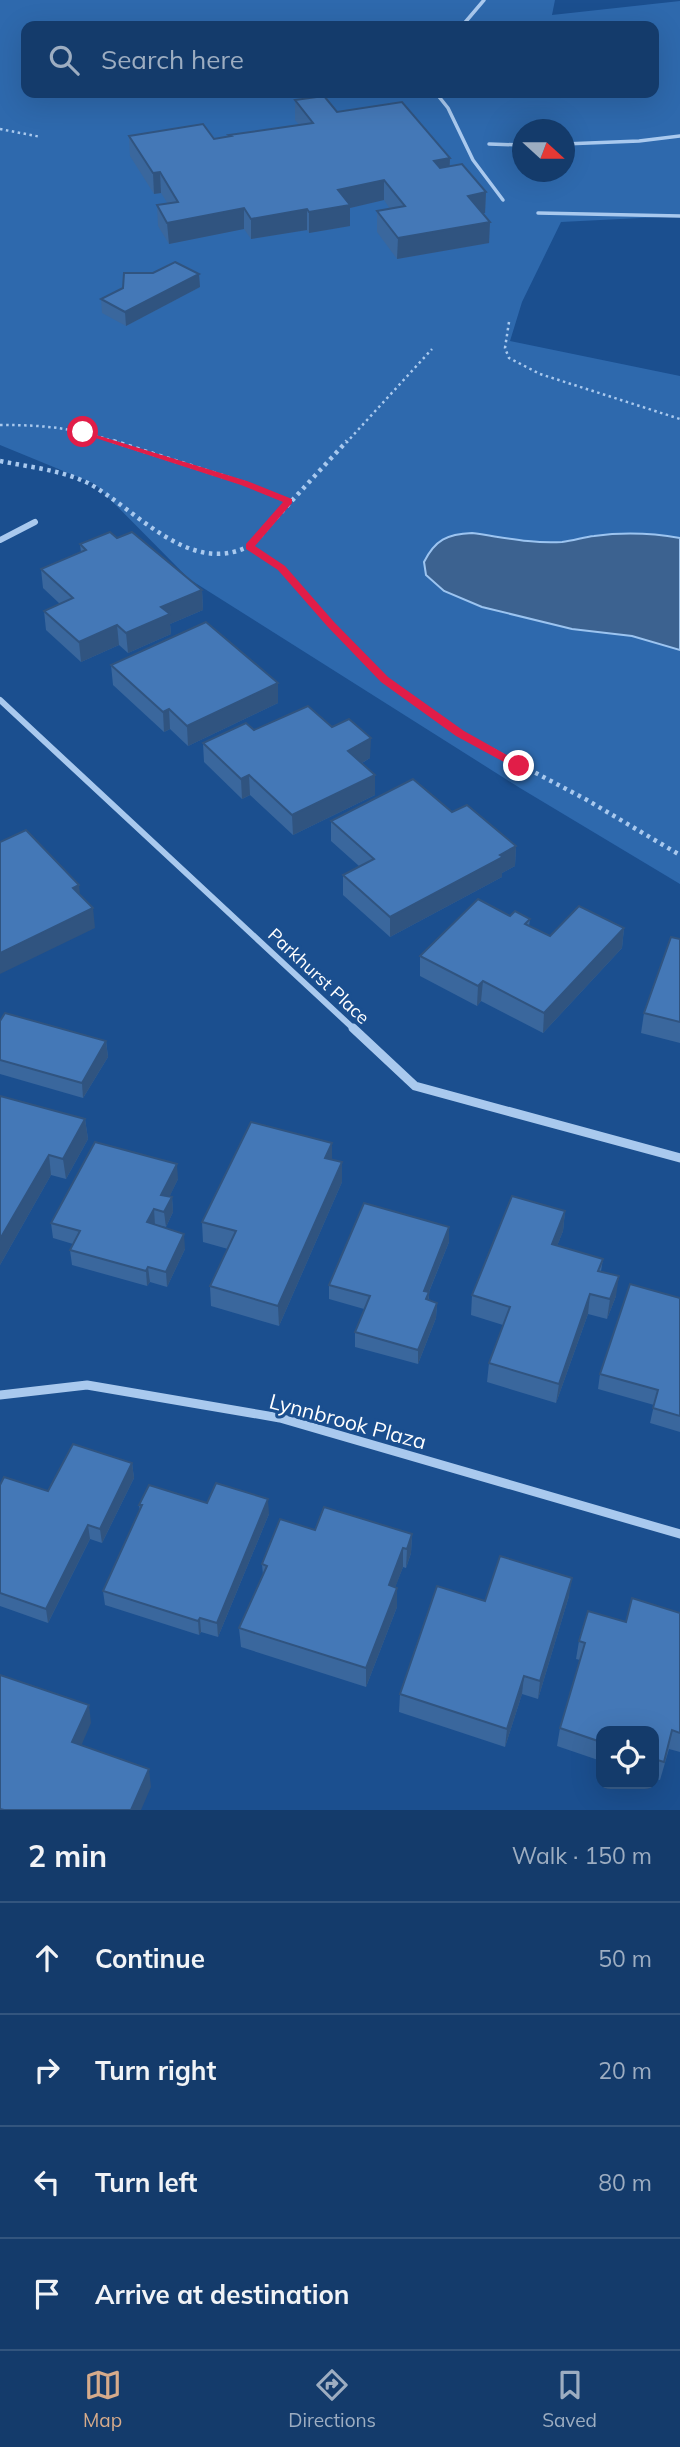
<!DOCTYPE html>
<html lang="en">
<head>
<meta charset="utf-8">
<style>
  body { margin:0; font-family:Mulish,sans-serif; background:#1d4271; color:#f1f3f6 }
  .controls { position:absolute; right:21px; bottom:21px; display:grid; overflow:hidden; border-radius:14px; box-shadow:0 7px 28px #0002 }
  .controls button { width:63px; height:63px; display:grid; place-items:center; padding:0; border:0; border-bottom:2px solid #33557e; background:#143b6b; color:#f1f3f6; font:35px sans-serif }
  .compass { position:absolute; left:512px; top:119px; width:63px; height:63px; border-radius:50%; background:#143b6b; box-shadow:0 7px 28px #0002; rotate:111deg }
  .stop { position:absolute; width:21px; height:21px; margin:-16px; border:5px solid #e11d48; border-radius:50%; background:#fff }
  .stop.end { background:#e11d48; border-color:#fff; box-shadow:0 2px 7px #0008 }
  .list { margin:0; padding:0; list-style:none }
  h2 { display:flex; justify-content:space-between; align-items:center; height:91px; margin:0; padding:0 28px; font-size:30px }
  h2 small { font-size:23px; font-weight:400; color:#9dadc1 }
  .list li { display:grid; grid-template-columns:46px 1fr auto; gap:21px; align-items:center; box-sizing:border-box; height:112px; padding:0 28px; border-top:2px solid #33557e }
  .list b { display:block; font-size:26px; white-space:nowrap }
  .list em { font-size:23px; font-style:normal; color:#9dadc1 }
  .icon { flex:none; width:38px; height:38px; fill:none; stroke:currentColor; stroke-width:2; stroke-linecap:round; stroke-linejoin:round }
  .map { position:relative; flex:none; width:680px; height:1810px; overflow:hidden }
  .search { position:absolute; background:#143b6b; box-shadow:0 7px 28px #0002; left:21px; right:21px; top:21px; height:77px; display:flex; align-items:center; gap:18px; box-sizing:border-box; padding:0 24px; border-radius:14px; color:#9dadc1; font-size:26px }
  .sheet { height:539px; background:#143b6b }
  nav { display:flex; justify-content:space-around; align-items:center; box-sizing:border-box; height:98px; border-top:2px solid #33557e; background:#143b6b; font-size:19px; color:#9dadc1 }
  nav a { display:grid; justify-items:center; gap:4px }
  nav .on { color:#d6ab8b }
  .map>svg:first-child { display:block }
</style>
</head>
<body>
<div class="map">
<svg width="680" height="1810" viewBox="0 0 680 1810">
  <rect width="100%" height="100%" fill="#1b4f8f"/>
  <!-- green -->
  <path fill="#2e69ad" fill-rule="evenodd" d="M0 0H555L552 15 680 1V216L561 222 522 302 510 341 680 376V884L520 788 189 579 95 484 0 445ZM26 26H654V93H26ZM522 130H564V172H522Z"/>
  <!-- water -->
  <path fill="#3c6290" stroke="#9cc4f0" stroke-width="2" d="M472 533C502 537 531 544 562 542 573 541 584 537 594 536 623 532 652 533 680 538V650L632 636 572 629 482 607 444 591 426 575 424 562C435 540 447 534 472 533Z"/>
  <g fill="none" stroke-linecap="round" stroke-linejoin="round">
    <!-- path-far1 -->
    <g stroke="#a9c9ee" stroke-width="2.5" stroke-dasharray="2.5 3.5" stroke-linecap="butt">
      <path d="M0 129 41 137"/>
      <path d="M509 322 505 348 509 358 540 374 680 419"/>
      <path d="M0 425C46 425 75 428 119 443"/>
      <path d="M346 443 432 349"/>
    </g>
    <!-- path -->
    <g stroke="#a9c9ee" stroke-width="4.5" stroke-dasharray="3.5 4.5" stroke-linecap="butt">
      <path d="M113 441 244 483 288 501"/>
      <path d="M0 461C29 467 61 470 88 483 135 508 189 577 249 546 258 541 267 527 275 519 299 493 323 467 347 441"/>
      <path d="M250 546 282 568 330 624 385 680 460 733 587 800 680 855"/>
    </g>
    <!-- lane -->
    <g stroke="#a9c9ee" stroke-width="3.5">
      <path d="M462 26 484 0"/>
      <path d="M436 93 448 108 473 160 503 200"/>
      <path d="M489 144 522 145"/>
      <path d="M564 144 639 141 680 136"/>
      <path d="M538 213 680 216"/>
    </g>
    <!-- street-far1 -->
    <g stroke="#a9c9ee" stroke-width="6">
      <path d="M0 540 35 522"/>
      <path d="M0 700 355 1030"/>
    </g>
    <!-- street -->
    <g stroke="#a9c9ee" stroke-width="9">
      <path d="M353 1028 415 1086 680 1158"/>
      <path d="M0 1395 87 1385 280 1418 680 1534"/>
    </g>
  </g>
  <!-- wall -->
  <g fill="#3a679d">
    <path d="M295 100 337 112 450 158V167L486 192 485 213 483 214 490 222 489 243 397 259 377 232V211L390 209 384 200 350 208V226L309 233 307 230 251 239 244 229 169 244 158 226 157 205 168 204 161 193 154 194 130 156 129 136 214 139 229 137V135L299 125 295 120Z"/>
    <path d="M199 274 200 287 126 326 102 313 101 299Z"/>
    <path d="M117 538 202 590 203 610 170 624 171 634 128 653 119 645 81 662 46 630 44 611 60 604 43 588 41 569 81 552 80 544Z"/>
    <path d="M111 665 278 683V703L188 746 170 729 164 732 113 685Z"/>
    <path d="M332 727 370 758 362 763 375 775V795L293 835 250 795 242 799 204 762 203 743 254 730Z"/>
    <path d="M452 812 516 846 515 866 502 873V877L390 937 343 895V875L359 866 331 841V821Z"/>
    <path d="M510 916 530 919 529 926 550 936 624 928 622 948 543 1033 481 1001 477 1006 420 976V956Z"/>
    <path d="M680 939V1043L641 1033 644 1013Z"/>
    <path d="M0 1021 106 1041 108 1057 83 1098 0 1074Z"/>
    <path d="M0 1096 85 1119 88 1139 66 1179 51 1175 0 1265Z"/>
    <path d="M332 1160 342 1162V1182L279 1326 211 1306 210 1286 228 1249 203 1242 202 1222Z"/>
    <path d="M178 1179 169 1197H172L173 1212 166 1227 157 1225 185 1249 167 1287 150 1282 147 1286 72 1265 70 1250 73 1244 53 1238 51 1223Z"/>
    <path d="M565 1211 563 1231 557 1246 603 1259 601 1271 616 1296 607 1319 588 1314 556 1403 487 1382 489 1363 503 1325 471 1315 472 1295Z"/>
    <path d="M449 1227V1242L429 1292V1300L437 1303 436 1318 418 1364 355 1347V1332L364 1309 329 1299V1285Z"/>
    <path d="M680 1298V1432L650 1423 654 1405 598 1389 600 1374Z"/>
    <path d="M132 1463 134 1478 102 1543 90 1539 48 1623 0 1606V1485L48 1491Z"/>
    <path d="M207 1503 269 1514 218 1637 201 1632 199 1635 105 1605 103 1591 140 1511 139 1505Z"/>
    <path d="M315 1530 412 1534 411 1553 406 1568 403 1567 395 1587 397 1607 366 1687 241 1647 239 1628 263 1575 262 1564Z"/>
    <path d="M569 1596 538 1699 522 1694 505 1747 399 1712 400 1694 485 1601Z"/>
    <path d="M680 1613V1752L669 1749 660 1780 654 1778V1731H601V1761L557 1746 560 1728 580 1660 576 1659 579 1641 626 1622Z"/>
  </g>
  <!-- shaded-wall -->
  <g fill="#305480">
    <path d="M450 158 449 179 434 161Z"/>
    <path d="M160 172 161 193 154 194 153 173Z"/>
    <path d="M384 180V200L350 208V226L309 233V212L338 190Z"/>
    <path d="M486 192 485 213 467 216 468 196Z"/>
    <path d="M244 208V229L169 244 167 223Z"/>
    <path d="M307 209V230L251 239V219Z"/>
    <path d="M490 222 489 243 397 259 398 238Z"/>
    <path d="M199 274 200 287 126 326 125 312Z"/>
    <path d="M202 590 203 610 170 624 171 634 128 653 126 633 161 607Z"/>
    <path d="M117 625 119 645 81 662 79 642Z"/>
    <path d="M278 683V703L188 746 187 726Z"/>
    <path d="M169 709 170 729 164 732 163 712Z"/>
    <path d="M371 738 370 758 348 771V751Z"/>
    <path d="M249 775 250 795 242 799 241 779Z"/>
    <path d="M375 775V795L293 835 292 815Z"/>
    <path d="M516 846 515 866 502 873V877L390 937V917Z"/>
    <path d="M79 885 81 905 73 888Z"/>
    <path d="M93 908 95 928 0 974V953Z"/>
    <path d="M624 928 622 948 543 1033 544 1013Z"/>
    <path d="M483 981 481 1001 477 1006 478 986Z"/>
    <path d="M106 1041 108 1057 83 1098 82 1083Z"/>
    <path d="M85 1119 88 1139 66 1179 63 1159Z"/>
    <path d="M332 1143V1163L325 1158Z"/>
    <path d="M49 1155 51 1175 0 1265V1239Z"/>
    <path d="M342 1162V1182L279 1326 278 1306Z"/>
    <path d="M177 1164 178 1179 163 1210 161 1195Z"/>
    <path d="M172 1197 173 1212 166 1227 164 1212Z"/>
    <path d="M154 1209 155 1225 147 1222Z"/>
    <path d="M565 1211 563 1231 550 1264 552 1244Z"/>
    <path d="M449 1227V1242L426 1299 429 1292 428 1307 425 1314 426 1299 424 1306V1291Z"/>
    <path d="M184 1234 185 1249 167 1287 166 1272Z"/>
    <path d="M148 1267 150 1282 147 1286 146 1271Z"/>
    <path d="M619 1276 616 1296 607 1319 610 1299Z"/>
    <path d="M590 1294 588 1314 556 1403 559 1384Z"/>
    <path d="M437 1303 436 1318 418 1364V1350Z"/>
    <path d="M132 1463 134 1478 102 1543 100 1529Z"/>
    <path d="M268 1499 269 1514 218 1637 217 1623Z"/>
    <path d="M88 1525 90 1539 48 1623 46 1609Z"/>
    <path d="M412 1534 411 1553 406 1568 407 1549Z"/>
    <path d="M403 1548V1567L389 1604V1585Z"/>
    <path d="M572 1578 569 1596 538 1699 540 1681Z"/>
    <path d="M397 1588V1607L366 1687V1668Z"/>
    <path d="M200 1618 201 1632 199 1635 198 1621Z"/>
    <path d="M524 1676 522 1694 505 1747 507 1729Z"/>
    <path d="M89 1705 91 1723 75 1760 72 1742Z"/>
    <path d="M149 1769 151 1787 141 1810H131Z"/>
  </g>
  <!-- building -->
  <g fill="#4478b7" stroke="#305480" stroke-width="2">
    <path d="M324 96 337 112 402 102 450 158 434 161 440 168 462 164 486 192 468 196 490 222 398 238 377 211 405 206 384 180 338 190 350 205 309 212 307 209 251 219 244 208 167 223 157 205 178 202 160 172 153 173 129 136 203 124 214 139 231 136 229 135 313 123 295 100Z"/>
    <path d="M175 262 199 274 125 312 101 299 123 288 124 273H153Z"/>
    <path d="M110 532 117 538 132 532 202 590 161 607 170 614 126 633 117 625 79 642 44 611 73 598 41 569 86 550 80 544Z"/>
    <path d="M206 622 278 683 187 726 169 709 163 712 111 665Z"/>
    <path d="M308 706 332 727 349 719 371 738 348 751 375 775 292 815 249 775 241 779 203 743 246 723 254 730Z"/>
    <path d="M413 779 452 812 467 805 516 846 500 855 503 857 390 917 343 875 374 859 331 821Z"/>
    <path d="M26 830 79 885 73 888 93 908 0 953V842Z"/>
    <path d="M478 899 510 916 515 911 530 919 525 924 550 936 579 906 624 928 544 1013 483 981 478 986 420 956Z"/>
    <path d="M671 937 680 939V1022L644 1013Z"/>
    <path d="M5 1013 106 1041 82 1083 0 1060V1021Z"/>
    <path d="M0 1096 85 1119 63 1159 49 1155 0 1239Z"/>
    <path d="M251 1122 332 1143 325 1158 342 1162 278 1306 210 1286 236 1231 202 1222Z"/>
    <path d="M95 1142 177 1164 161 1195 172 1197 164 1212 154 1209 147 1222 184 1234 166 1272 148 1267 146 1271 70 1250 80 1231 51 1223Z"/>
    <path d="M512 1196 565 1211 552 1244 603 1259 598 1271 619 1276 610 1299 590 1294 559 1384 489 1363 510 1307 472 1295Z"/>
    <path d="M364 1203 449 1227 424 1291 429 1292 426 1299 437 1303 418 1350 355 1332 370 1296 329 1285Z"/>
    <path d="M630 1284 680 1298V1416L653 1408 658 1390 600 1374Z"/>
    <path d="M73 1444 132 1463 100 1529 88 1525 46 1609 0 1593V1485L4 1477 48 1491Z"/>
    <path d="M216 1483 268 1499 217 1623 200 1618 198 1621 103 1591 142 1505H139L149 1485 207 1503Z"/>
    <path d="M324 1507 412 1534 407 1549 403 1548 389 1585 397 1588 366 1668 239 1628 267 1566 262 1564 280 1519 315 1530Z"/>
    <path d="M500 1556 572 1578 540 1681 524 1676 507 1729 400 1694 437 1586 485 1601Z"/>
    <path d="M632 1598 680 1613V1733L672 1730 664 1762 654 1759V1731H601V1742L560 1728 585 1643 579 1641 588 1611 626 1622Z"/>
    <path d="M0 1675 89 1705 72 1742 149 1769 131 1810H4L0 1809Z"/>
  </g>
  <!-- route -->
  <path fill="#e11d48" d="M80 430 247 481 292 499V503L255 546 285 566 334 622 388 677 464 731 523 764V768H515L456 736 381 682 327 626 278 570 246 549V544L283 502 241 485 80 433Z"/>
  <g text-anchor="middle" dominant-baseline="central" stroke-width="6" stroke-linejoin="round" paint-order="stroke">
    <!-- street labels -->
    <g font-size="18" fill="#fff" stroke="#1b4f8f">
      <text transform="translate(319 976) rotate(43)">Parkhurst Place</text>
    </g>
    <!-- near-street labels -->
    <g font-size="21" fill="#fff" stroke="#1b4f8f">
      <text transform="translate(348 1421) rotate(15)">Lynnbrook Plaza</text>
    </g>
  </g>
</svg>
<div class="controls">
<button><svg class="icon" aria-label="locate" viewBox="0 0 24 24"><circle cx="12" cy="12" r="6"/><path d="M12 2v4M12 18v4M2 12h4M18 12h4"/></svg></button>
</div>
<svg class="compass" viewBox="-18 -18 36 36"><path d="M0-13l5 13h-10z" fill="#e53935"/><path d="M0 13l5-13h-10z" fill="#9dadc1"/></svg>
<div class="stop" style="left:83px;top:432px"></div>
<div class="stop end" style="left:519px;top:766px"></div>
<div class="search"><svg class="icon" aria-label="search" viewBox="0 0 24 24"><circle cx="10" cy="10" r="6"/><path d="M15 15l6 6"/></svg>Search here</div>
</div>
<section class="sheet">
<h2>2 min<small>Walk · 150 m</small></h2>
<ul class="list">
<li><svg class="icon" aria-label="ahead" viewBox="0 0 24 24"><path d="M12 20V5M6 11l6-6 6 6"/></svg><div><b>Continue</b></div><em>50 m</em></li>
<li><svg class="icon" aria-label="right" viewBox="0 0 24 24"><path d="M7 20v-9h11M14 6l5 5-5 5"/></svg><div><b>Turn right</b></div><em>20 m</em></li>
<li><svg class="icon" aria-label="left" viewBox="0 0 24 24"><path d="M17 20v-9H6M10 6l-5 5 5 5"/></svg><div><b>Turn left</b></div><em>80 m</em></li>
<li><svg class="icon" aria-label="arrive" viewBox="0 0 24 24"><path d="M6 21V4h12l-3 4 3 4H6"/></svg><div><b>Arrive at destination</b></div></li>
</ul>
</section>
<nav>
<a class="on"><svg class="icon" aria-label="map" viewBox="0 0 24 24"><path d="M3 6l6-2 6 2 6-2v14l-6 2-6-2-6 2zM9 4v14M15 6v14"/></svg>Map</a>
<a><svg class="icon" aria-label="directions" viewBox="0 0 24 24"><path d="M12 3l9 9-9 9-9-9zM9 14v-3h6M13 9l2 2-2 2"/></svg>Directions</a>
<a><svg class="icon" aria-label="saved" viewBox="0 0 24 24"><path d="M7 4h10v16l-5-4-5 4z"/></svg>Saved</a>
</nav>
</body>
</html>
